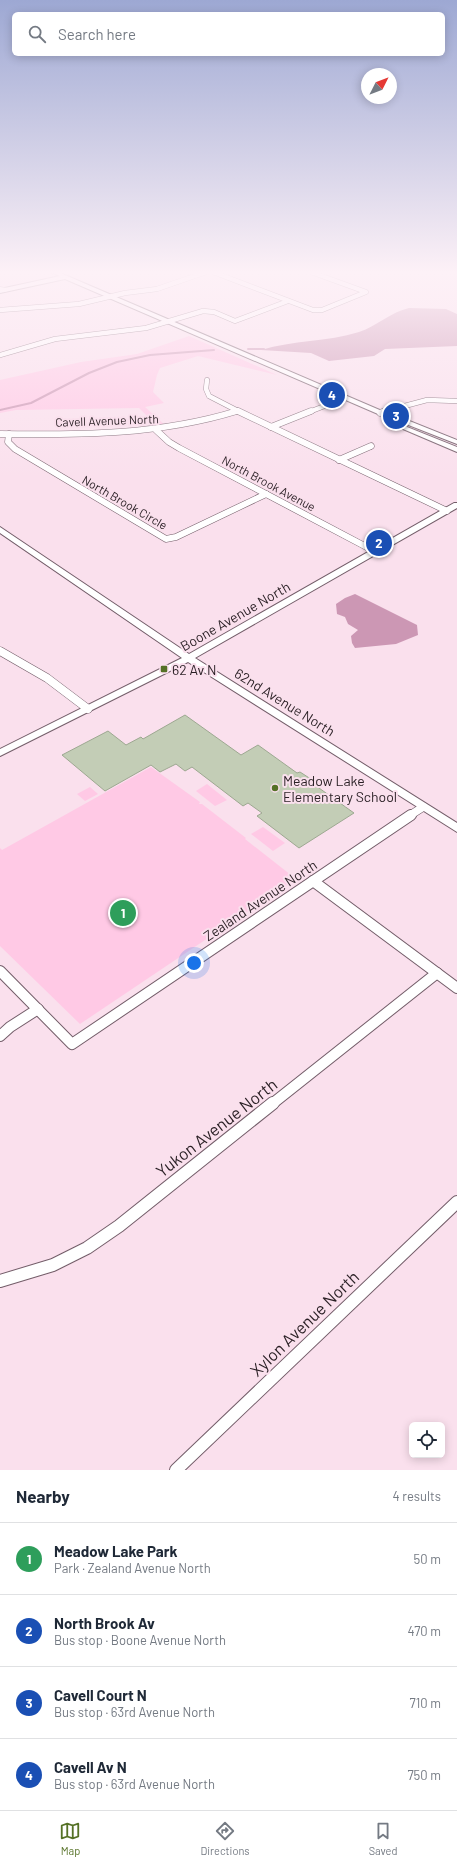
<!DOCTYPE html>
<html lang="en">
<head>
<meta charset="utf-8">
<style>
  body { margin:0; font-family:Barlow,sans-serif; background:#f2f2f3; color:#1f2937 }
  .controls { position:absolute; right:12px; bottom:12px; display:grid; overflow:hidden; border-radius:6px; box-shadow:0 2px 10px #0003 }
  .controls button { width:36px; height:36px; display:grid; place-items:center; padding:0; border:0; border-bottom:1px solid #e0e1e3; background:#fff; color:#1f2937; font:20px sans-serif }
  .compass { position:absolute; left:361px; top:68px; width:36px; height:36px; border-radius:50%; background:#fff; box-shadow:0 2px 10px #0003; rotate:48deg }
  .you { position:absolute; left:194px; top:963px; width:14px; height:14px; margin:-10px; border:3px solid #fff; border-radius:50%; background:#1a73e8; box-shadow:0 0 0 6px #1a73e833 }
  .badge { display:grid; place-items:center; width:26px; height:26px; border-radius:50%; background:#557126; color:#fff; font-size:13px; font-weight:700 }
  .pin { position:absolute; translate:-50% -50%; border:2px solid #fff; box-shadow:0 1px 4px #0006 }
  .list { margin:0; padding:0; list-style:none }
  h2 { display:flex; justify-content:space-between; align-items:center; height:52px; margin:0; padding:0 16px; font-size:17px }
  h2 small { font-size:13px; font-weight:400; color:#747a83 }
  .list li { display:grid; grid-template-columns:26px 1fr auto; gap:12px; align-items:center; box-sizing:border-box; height:72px; padding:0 16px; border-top:1px solid #e0e1e3 }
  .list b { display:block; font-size:15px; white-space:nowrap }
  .list p { margin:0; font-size:13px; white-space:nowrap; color:#747a83 }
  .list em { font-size:13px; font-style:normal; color:#747a83 }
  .icon { flex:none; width:22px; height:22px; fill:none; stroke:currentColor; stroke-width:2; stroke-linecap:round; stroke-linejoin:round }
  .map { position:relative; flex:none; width:457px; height:1470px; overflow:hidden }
  .search { position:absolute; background:#fff; box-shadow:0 2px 10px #0003; left:12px; right:12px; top:12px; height:44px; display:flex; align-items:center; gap:10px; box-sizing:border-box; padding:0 14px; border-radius:6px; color:#747a83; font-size:15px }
  .sheet { height:340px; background:#fff }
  nav { display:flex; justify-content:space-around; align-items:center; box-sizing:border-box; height:56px; border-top:1px solid #e0e1e3; background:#fff; font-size:11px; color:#747a83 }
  nav a { display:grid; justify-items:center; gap:2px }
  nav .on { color:#557126 }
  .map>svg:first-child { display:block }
</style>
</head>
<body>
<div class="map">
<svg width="457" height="1470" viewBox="0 0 457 1470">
  <rect width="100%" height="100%" fill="#fae0ed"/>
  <!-- green -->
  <g fill="#ffc9e5">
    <path d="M189 336 277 375 198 356 160 368 157 375 153 392 164 403 145 407 165 425 157 426 139 408 16 410 0 413V380L81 362 137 354Z"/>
    <path d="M151 767 200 802 199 804H202L246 838 245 839 296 879 80 1024 0 946V848L2 850Z"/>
    <path d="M207 784 227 800 215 806 196 791Z"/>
    <path d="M90 787 98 794 85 801 77 794Z"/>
    <path d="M263 827 285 843 273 851 251 834Z"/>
  </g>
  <!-- water -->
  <g fill="#cc97b4">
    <path d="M409 308 446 309 457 314V346L385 349 374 356 329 361 311 353 261 350C293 340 327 342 359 332 377 326 391 312 409 308Z"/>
    <path d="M355 594 417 625 418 635 396 644 355 648 352 643 351 636 358 630 348 624 345 617 337 614 336 604 345 598Z"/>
  </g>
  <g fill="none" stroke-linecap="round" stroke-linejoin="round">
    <!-- stream -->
    <g stroke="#cc97b4" stroke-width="2">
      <path d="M248 349H264"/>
      <path d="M0 410 31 403 89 373 117 362 150 355 214 350"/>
    </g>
  </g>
  <!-- building -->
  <path fill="#c3cdb6" stroke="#9da891" d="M185 715 241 755 258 745 297 773 300 772 314 781 312 783 354 813 299 848 257 816 262 813 248 803 243 806 192 767 185 771 176 764 160 772 151 765 105 791 62 755 108 731 126 745 141 737 143 739Z"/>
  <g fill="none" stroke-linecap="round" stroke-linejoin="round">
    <!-- minor-far4 casing -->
    <g stroke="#735d69" stroke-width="5.5">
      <g id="minor-far4">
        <path d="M213 272 313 310H322L366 292 311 272"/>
        <path d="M0 310 79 304 125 293 157 289 206 272"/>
        <path d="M0 355 55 339 146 328 203 311 214 312 235 321 288 301"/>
        <path d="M207 380 206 389 209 396 240 412"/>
        <path d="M234 412 238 411"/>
        <path d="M309 412 345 398"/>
        <path d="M382 412 427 400 457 401"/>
      </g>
    </g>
    <!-- minor-far3 casing -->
    <g stroke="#735d69" stroke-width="7">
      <g id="minor-far3">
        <path d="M238 411 447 511"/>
        <path d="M380 413 385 411"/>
        <path d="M271 427 311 411"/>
        <path d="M156 430 169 442 179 448 376 552"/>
        <path d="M0 434C81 435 159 435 237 411"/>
        <path d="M9 434 8 442 15 449 166 539 176 537 266 494"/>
        <path d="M339 460 371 446"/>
      </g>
    </g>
    <!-- minor-far2 casing -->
    <g stroke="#735d69" stroke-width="9">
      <g id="minor-far2">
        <path d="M0 651 47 678 88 709"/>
        <path d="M409 816 423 807"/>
      </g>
    </g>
    <!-- minor-far1 casing -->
    <g stroke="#735d69" stroke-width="12">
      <g id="minor-far1">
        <path d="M313 881 457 988"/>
        <path d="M0 971 72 1044 411 815"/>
        <path d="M0 1036 10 1027 38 1009"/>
        <path d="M272 1104 437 973"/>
      </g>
    </g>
    <!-- minor casing -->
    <g stroke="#735d69" stroke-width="14">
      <g id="minor">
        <path d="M0 1281 53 1265 87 1248 119 1226 273 1103"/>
        <path d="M176 1470 457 1202"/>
      </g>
    </g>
    <!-- tertiary casing -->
    <g stroke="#735d69" stroke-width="2">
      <g id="tertiary">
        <path d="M51 272H58L382 411 392 414 457 440V444L388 417 378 414 65 279 0 293V289L60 276Z"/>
        <path d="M403 427H407L457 447V452L403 429Z"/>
        <path d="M454 503H457V508L195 658 457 823V832L188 662 0 756V749L182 658 0 533V527L189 654Z"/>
      </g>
    </g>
    <!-- motorway casing -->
    <g stroke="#735d69" stroke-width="1">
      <path id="motorway" d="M0 287 8 288 9 290 5 292 0 291Z"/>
    </g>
    <!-- minor-far4 -->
    <use href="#minor-far4" stroke="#fff" stroke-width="4.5"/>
    <!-- minor-far3 -->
    <use href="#minor-far3" stroke="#fff" stroke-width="6"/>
    <!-- minor-far2 -->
    <use href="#minor-far2" stroke="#fff" stroke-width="8"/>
    <!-- minor-far1 -->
    <use href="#minor-far1" stroke="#fff" stroke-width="10"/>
    <!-- minor -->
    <use href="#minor" stroke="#fff" stroke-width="12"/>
    <!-- tertiary -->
    <use href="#tertiary" fill="#fff" fill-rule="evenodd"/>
    <!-- motorway -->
    <use href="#motorway" fill="#fff" fill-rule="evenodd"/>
  </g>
  <!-- sky -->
  <linearGradient id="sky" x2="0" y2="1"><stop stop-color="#9da8d3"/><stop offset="0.57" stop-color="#fdf1f7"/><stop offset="1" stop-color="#fdf1f7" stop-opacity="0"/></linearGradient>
  <rect width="457" height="478" fill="url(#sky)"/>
  <!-- markers -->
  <g fill="#557126" stroke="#fae0ed" stroke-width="1.5">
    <rect x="160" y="665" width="8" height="8" rx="2"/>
    <circle cx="275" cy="788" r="4"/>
  </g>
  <g text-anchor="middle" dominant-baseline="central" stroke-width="4" stroke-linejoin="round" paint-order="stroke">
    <!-- far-street labels -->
    <g font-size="12" fill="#291f24" stroke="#fae0ed">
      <text transform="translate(107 420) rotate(-2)">Cavell Avenue North</text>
      <text transform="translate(269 483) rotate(28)">North Brook Avenue</text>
      <text transform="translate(125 502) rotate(30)">North Brook Circle</text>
    </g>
    <!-- street labels -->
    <g font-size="14" fill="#291f24" stroke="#fae0ed">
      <text transform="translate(235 616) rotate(-30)">Boone Avenue North</text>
      <text transform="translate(285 702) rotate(32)">62nd Avenue North</text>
      <text transform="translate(260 900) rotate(-34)">Zealand Avenue North</text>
    </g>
    <!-- poi labels -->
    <g font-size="14" fill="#291f24" stroke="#fae0ed" text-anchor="start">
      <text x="172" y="669">62 Av N</text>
      <text x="283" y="780">Meadow Lake<tspan x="283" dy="16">Elementary School</tspan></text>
    </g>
    <!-- near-street labels -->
    <g font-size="17" fill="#291f24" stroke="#fae0ed">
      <text transform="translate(216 1127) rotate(-38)">Yukon Avenue North</text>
      <text transform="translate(304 1323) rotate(-44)">Xylon Avenue North</text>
    </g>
  </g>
</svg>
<div class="controls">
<button><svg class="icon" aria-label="locate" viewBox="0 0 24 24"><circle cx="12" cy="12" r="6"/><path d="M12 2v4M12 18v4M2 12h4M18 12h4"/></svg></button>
</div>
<svg class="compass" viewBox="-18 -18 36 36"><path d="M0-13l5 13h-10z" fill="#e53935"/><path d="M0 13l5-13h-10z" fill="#747a83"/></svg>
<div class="you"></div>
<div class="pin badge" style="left:123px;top:913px;background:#2e9e5b">1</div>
<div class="pin badge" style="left:379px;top:543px;background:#1a4fb4">2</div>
<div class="pin badge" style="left:396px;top:416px;background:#1a4fb4">3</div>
<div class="pin badge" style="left:332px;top:395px;background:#1a4fb4">4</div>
<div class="search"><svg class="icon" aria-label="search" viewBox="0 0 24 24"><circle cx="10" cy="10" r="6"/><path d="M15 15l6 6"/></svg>Search here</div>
</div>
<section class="sheet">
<h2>Nearby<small>4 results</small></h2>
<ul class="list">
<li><span class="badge" style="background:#2e9e5b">1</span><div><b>Meadow Lake Park</b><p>Park · Zealand Avenue North</p></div><em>50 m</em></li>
<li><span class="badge" style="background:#1a4fb4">2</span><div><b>North Brook Av</b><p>Bus stop · Boone Avenue North</p></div><em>470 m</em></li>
<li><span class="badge" style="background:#1a4fb4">3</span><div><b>Cavell Court N</b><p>Bus stop · 63rd Avenue North</p></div><em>710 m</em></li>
<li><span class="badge" style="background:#1a4fb4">4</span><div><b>Cavell Av N</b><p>Bus stop · 63rd Avenue North</p></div><em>750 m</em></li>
</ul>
</section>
<nav>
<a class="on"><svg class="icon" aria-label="map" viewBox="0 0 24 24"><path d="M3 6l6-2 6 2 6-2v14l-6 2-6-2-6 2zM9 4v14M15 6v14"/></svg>Map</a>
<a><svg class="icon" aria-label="directions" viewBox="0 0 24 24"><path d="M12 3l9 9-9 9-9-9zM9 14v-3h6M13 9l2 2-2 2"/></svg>Directions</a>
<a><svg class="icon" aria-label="saved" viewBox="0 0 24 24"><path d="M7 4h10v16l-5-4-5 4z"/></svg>Saved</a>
</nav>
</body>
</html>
